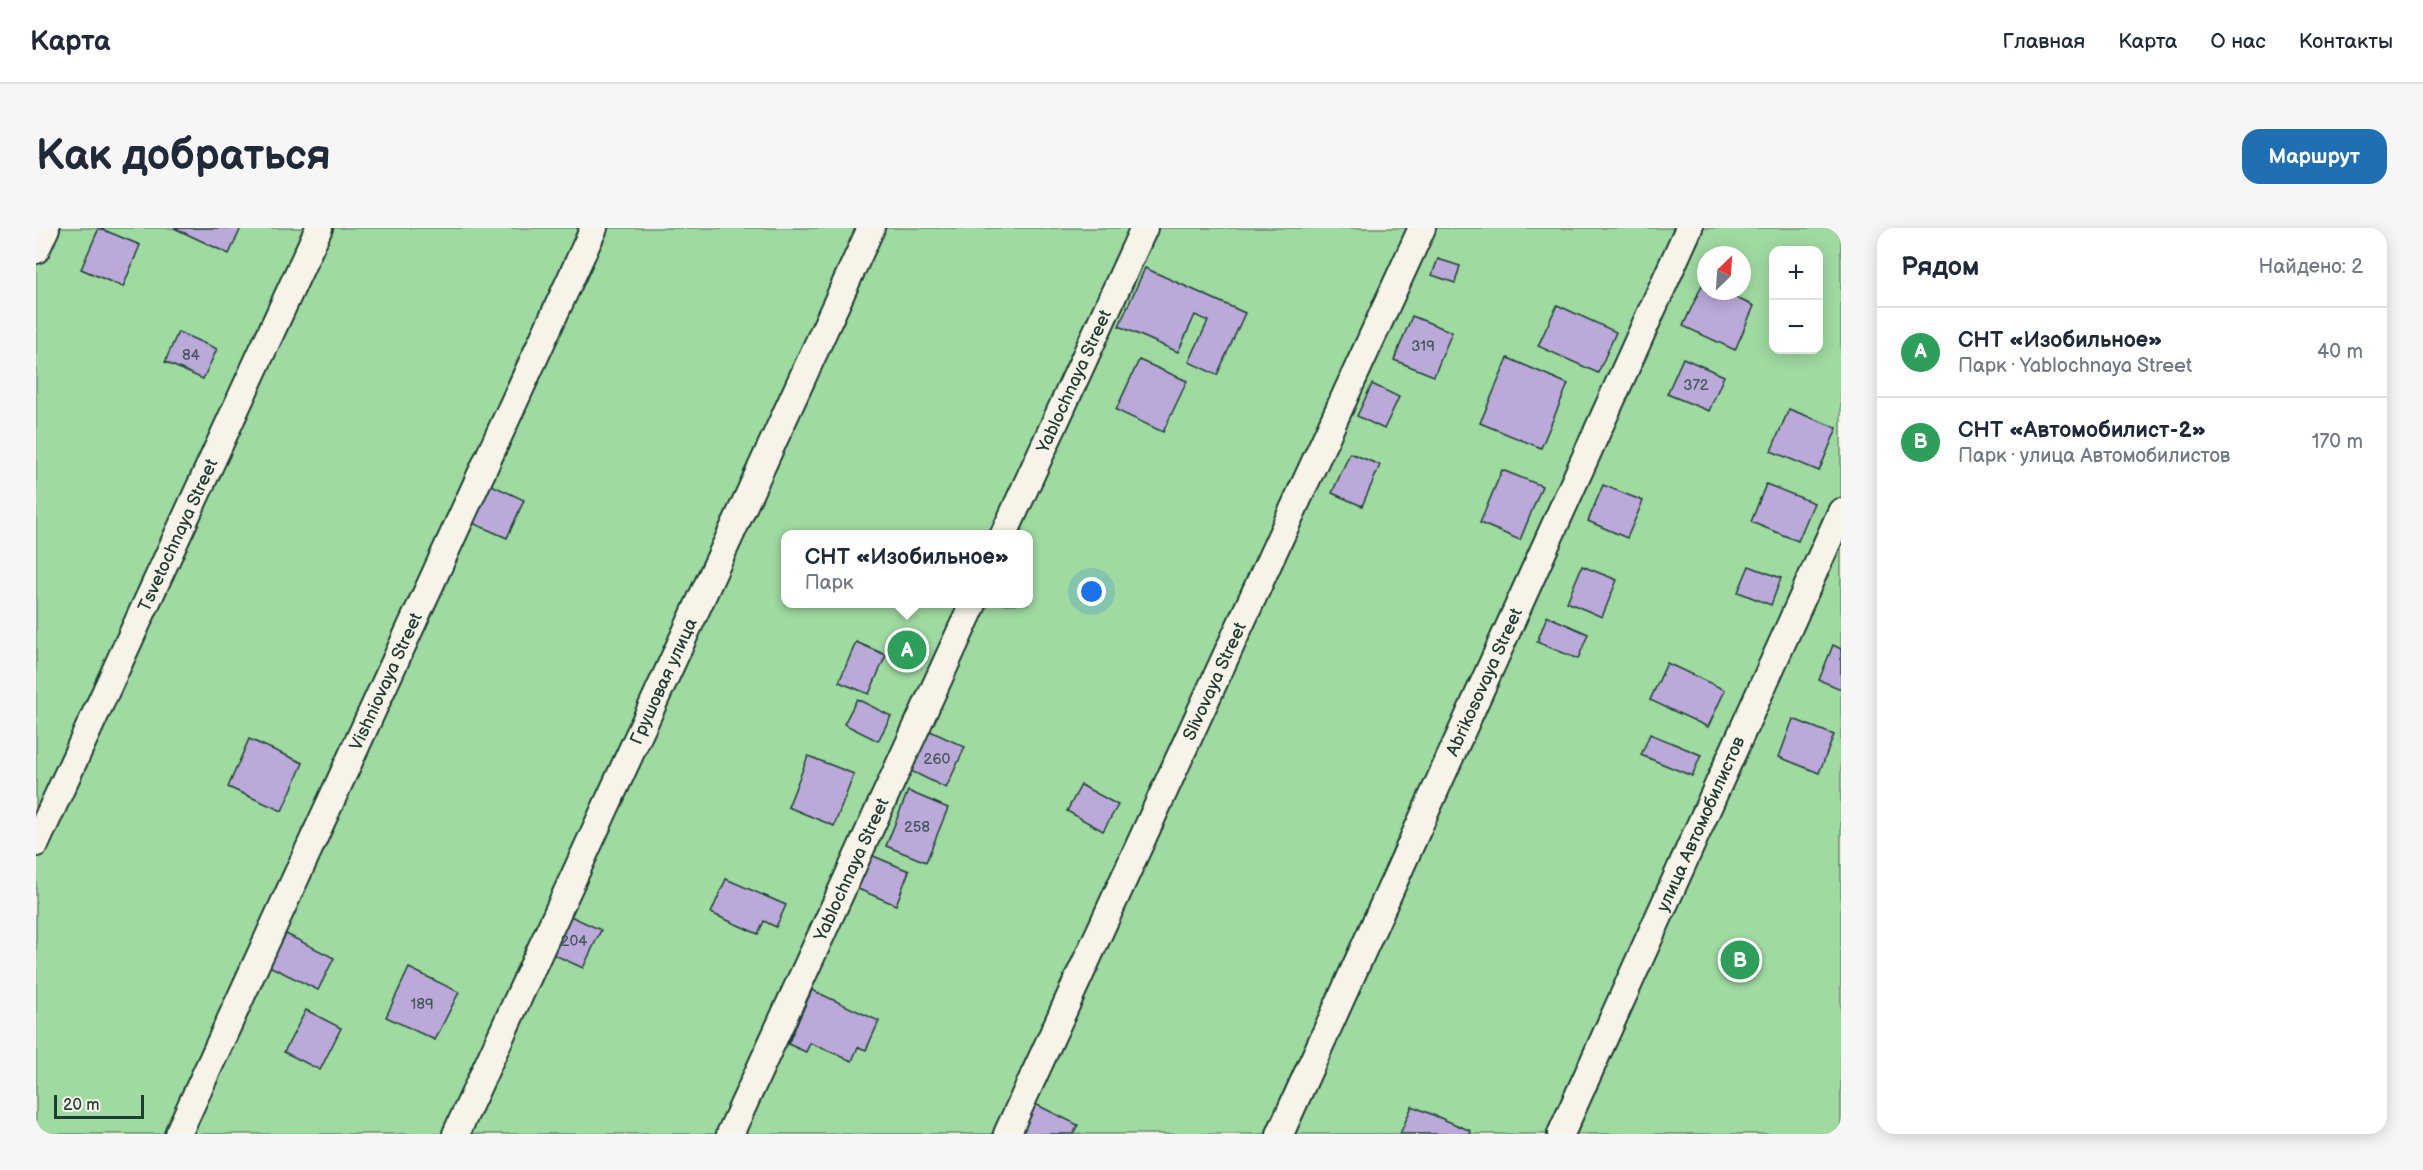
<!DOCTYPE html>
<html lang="ru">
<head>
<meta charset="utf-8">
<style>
  body { margin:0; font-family:"Balsamiq Sans",sans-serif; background:#f6f6f7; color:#1f2937 }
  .controls { position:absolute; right:18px; top:18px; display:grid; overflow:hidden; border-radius:12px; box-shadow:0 3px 15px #0003 }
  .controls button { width:54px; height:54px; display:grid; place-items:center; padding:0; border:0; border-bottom:2px solid #e0e1e3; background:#fff; color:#1f2937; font:30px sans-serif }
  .compass { position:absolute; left:1661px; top:18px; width:54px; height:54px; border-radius:50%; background:#fff; box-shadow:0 3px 15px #0003; rotate:25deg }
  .scale { position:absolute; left:18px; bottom:15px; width:90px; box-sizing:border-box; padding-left:6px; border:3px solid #1f3d34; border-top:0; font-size:16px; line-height:21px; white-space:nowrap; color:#1f3d34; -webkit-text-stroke:4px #f7f3e8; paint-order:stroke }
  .you { position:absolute; left:1056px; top:364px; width:21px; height:21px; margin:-15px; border:4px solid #fff; border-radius:50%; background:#1a73e8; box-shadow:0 0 0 9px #1a73e833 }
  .badge { display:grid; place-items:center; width:39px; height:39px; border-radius:50%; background:#1f6fb2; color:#fff; font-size:20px; font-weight:700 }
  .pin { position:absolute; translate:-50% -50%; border:3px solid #fff; box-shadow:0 2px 6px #0006 }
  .popup { position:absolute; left:745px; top:302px; width:252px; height:78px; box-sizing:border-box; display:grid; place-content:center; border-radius:12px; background:#fff; filter:drop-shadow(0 2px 4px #0005); font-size:20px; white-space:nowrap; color:#747a83 }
  .popup b { font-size:22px; color:#1f2937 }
  .popup::after { content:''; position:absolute; left:50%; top:100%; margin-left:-12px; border:12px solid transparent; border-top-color:#fff }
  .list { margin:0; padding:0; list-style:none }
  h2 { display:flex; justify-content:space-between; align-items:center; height:78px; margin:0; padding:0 24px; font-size:26px }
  h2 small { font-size:20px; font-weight:400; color:#747a83 }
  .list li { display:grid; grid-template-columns:39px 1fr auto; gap:18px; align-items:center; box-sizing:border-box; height:90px; padding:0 24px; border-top:2px solid #e0e1e3 }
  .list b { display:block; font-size:22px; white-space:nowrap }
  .list p { margin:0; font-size:20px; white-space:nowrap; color:#747a83 }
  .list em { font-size:20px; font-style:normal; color:#747a83 }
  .map { position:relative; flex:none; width:1805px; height:906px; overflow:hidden; border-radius:18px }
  header { display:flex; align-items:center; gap:36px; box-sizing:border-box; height:84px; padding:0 30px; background:#fff; border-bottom:2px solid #e0e1e3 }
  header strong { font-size:28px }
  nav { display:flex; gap:33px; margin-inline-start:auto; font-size:21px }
  .intro { display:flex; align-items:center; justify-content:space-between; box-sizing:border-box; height:144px; padding:0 36px }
  h1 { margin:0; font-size:42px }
  .button { padding:15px 27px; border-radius:18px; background:#1f6fb2; color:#fff; font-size:21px; font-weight:700 }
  main { display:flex; gap:36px; padding:0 36px }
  aside { flex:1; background:#fff; border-radius:18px; box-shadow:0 3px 15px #0003 }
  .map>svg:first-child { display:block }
</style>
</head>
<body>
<header>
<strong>Карта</strong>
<nav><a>Главная</a><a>Карта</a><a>О нас</a><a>Контакты</a></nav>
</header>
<div class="intro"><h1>Как добраться</h1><a class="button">Маршрут</a></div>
<main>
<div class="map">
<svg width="1805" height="906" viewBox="0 0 1805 906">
  <rect width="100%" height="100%" fill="#f7f3e8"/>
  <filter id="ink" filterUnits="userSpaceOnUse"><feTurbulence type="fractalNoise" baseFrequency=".0167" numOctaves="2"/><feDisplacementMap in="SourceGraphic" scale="12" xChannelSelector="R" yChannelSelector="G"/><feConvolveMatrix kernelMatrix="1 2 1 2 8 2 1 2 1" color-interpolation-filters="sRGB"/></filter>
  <g filter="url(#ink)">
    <!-- green -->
    <path fill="#9fdaa1" stroke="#5f8c6a" stroke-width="1.5" fill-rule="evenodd" d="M0 0H1805V906H0ZM1738 22H1782V122H1738ZM1670 27H1706V63H1670ZM750 306H992V376H750Z"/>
    <!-- building -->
    <g fill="#baa9d9" stroke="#1f3d34" stroke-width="1.5">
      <path d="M63 0 104 17 87 59 45 41Z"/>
      <path d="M138 0H205L193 26Z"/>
      <path d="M1402 31 1424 38 1419 55 1396 47Z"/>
      <path d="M1109 40 1209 85 1181 147 1153 134 1172 93 1159 87 1142 124 1083 98Z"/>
      <path d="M1667 55 1670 56V63H1685L1718 78 1699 122 1647 98Z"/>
      <path d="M1521 77 1580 104 1562 145 1502 118Z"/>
      <path d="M1376 88 1416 104 1398 148 1358 132Z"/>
      <path d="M142 104 181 121 167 151 129 134Z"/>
      <path d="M1472 130 1532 156 1505 220 1444 195Z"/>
      <path d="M1647 130 1688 148 1673 183 1631 166Z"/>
      <path d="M1103 132 1151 153 1127 204 1080 182Z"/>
      <path d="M1336 156 1363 169 1348 201 1321 188Z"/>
      <path d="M1753 181 1801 200 1783 243 1735 223Z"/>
      <path d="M1314 225 1344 237 1326 278 1296 265Z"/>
      <path d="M1466 242 1506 258 1484 312 1444 295Z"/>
      <path d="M449 254 488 272 471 310 432 293Z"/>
      <path d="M1730 256 1778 275 1762 313 1715 294Z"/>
      <path d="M1567 257 1607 273 1591 310 1552 293Z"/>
      <path d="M1546 338 1581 352 1566 389 1531 374Z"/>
      <path d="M1713 338 1745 350 1735 377 1702 364Z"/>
      <path d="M1511 388 1552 406 1542 431 1501 414Z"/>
      <path d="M820 414 850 427 833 466 803 454Z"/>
      <path d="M1797 417 1805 421V461L1783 452Z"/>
      <path d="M1631 435 1689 462 1672 499 1614 472Z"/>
      <path d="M821 471 855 488 842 513 808 496Z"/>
      <path d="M1757 491 1798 507 1783 545 1743 529Z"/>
      <path d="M892 502 929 519 910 560 873 542Z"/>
      <path d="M1614 506 1665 527 1656 548 1605 527Z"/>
      <path d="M213 511 267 535 246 583 192 559Z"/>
      <path d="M772 528 818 546 798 598 752 579Z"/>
      <path d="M1045 557 1082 577 1067 603 1031 583Z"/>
      <path d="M872 563 912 580 890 634 850 618Z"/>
      <path d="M835 627 873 643 860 677 822 661Z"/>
      <path d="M690 651 750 677 740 699 728 693 722 706 675 685Z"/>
      <path d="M530 686 565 702 547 740 512 724Z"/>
      <path d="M250 706 298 730 282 762 233 738Z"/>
      <path d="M373 740 423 764 399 812 350 789Z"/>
      <path d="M776 762 843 793 830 822 822 819 816 833 774 815 770 824 752 816Z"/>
      <path d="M270 782 305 800 284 842 248 824Z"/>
      <path d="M995 874 1042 897 1037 906H980Z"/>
      <path d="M1376 878 1435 903 1434 906H1364Z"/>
    </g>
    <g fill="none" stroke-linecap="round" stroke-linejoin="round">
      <!-- street casing -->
      <g stroke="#1f3d34" stroke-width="30">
        <g id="street">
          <path d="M0 22 10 0"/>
          <path id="s1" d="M968 306 1108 0"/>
          <path id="s2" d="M0 615 283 0"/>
          <path id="s3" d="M142 906 558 0"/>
          <path id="s4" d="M420 906 835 0"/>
          <path id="s5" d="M694 906 937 376"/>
          <path id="s6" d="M971 906 1386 0"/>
          <path id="s7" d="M1244 906 1653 0"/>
          <path id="s8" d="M1525 906 1805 284"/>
        </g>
      </g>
      <!-- street -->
      <use href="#street" stroke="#f7f3e8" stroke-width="26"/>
    </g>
  </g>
  <g text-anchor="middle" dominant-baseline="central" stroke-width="4.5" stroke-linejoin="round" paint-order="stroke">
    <!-- number labels -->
    <g font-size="15" fill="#46585d">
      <text x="1387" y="118">319</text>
      <text x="155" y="127">84</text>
      <text x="1660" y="157">372</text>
      <text x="901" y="531">260</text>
      <text x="881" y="599">258</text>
      <text x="538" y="713">204</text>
      <text x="386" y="776">189</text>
    </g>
    <!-- street labels -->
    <g font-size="18" fill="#1f3d34" stroke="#f7f3e8">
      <text stroke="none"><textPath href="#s1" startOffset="168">Yablochnaya Street</textPath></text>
      <text stroke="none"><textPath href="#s2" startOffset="339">Tsvetochnaya Street</textPath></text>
      <text stroke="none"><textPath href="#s3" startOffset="498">Vishniovaya Street</textPath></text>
      <text stroke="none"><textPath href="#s4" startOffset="498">Грушовая улица</textPath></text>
      <text stroke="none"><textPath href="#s6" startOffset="498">Slivovaya Street</textPath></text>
      <text stroke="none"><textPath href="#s7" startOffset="496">Abrikosovaya Street</textPath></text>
      <text stroke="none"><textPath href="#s8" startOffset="340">улица Автомобилистов</textPath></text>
      <text stroke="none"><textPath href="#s5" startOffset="291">Yablochnaya Street</textPath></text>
    </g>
  </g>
</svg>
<div class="controls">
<button>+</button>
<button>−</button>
</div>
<svg class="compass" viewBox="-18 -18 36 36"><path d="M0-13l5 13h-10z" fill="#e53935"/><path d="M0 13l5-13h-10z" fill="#747a83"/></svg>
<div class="scale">20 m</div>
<div class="you"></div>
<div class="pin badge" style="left:871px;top:422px;background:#2e9e5b">A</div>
<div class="popup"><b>СНТ «Изобильное»</b>Парк</div>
<div class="pin badge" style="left:1704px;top:732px;background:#2e9e5b">B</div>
</div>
<aside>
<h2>Рядом<small>Найдено: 2</small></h2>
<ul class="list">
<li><span class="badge" style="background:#2e9e5b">A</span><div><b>СНТ «Изобильное»</b><p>Парк · Yablochnaya Street</p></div><em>40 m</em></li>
<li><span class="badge" style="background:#2e9e5b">B</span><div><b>СНТ «Автомобилист-2»</b><p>Парк · улица Автомобилистов</p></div><em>170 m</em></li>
</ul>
</aside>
</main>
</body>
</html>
